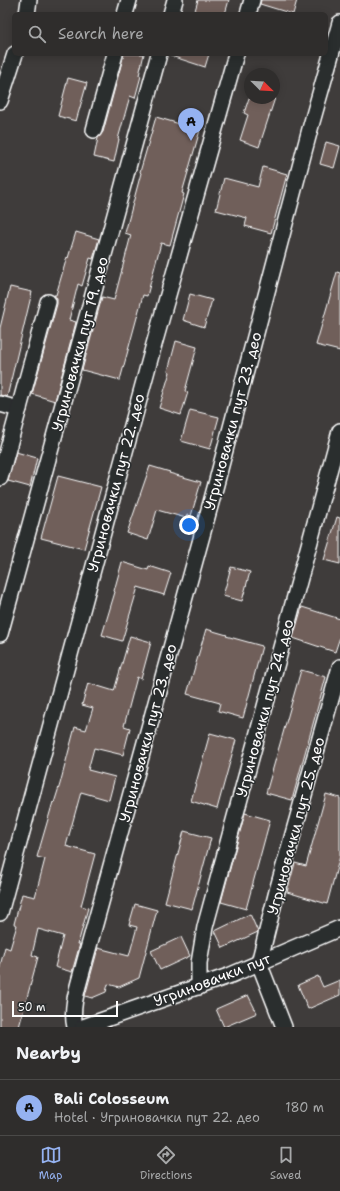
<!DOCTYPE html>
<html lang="en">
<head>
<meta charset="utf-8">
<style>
  body { margin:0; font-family:"Shantell Sans",sans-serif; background:#3b3938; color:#f1f3f6 }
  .compass { position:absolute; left:244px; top:68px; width:36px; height:36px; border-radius:50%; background:#2f2d2c; box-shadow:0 2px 10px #0003; rotate:114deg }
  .scale { position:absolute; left:12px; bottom:10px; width:106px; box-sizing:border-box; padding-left:4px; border:2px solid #fff; border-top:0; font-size:11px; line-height:14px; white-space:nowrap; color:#fff; -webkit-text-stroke:3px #2a2d2e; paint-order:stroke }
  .you { position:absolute; left:189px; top:525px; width:14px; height:14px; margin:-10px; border:3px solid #fff; border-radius:50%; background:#1a73e8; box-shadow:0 0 0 6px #1a73e833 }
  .badge { display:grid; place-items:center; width:26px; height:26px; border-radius:50%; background:#95b2f1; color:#111; font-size:13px; font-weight:700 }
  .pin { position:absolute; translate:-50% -33px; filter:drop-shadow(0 1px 2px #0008) }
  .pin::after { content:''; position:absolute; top:21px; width:14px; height:12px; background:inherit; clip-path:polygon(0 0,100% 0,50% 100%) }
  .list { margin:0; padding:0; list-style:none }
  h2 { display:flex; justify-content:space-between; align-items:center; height:52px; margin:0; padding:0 16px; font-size:17px }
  h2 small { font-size:13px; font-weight:400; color:#a7a8a9 }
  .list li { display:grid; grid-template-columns:26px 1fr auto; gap:12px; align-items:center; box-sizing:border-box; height:56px; padding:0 16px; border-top:1px solid #4a4948 }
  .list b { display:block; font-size:15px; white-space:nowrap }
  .list p { margin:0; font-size:13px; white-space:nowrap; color:#a7a8a9 }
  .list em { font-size:13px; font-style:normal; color:#a7a8a9 }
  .icon { flex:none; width:22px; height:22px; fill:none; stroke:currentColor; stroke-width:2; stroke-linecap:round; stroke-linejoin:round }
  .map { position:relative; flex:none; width:340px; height:1027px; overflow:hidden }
  .search { position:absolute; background:#2f2d2c; box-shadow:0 2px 10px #0003; left:12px; right:12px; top:12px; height:44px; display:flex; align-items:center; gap:10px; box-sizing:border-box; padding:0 14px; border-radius:6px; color:#a7a8a9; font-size:15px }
  .sheet { height:108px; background:#2f2d2c }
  nav { display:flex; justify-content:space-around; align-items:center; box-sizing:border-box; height:56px; border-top:1px solid #4a4948; background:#2f2d2c; font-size:11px; color:#a7a8a9 }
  nav a { display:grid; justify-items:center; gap:2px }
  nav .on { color:#95b2f1 }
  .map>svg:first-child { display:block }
</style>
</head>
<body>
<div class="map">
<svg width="340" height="1027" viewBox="0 0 340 1027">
  <rect width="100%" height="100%" fill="#3f3c3b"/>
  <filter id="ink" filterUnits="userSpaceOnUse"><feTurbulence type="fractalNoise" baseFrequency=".025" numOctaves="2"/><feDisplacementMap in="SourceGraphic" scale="8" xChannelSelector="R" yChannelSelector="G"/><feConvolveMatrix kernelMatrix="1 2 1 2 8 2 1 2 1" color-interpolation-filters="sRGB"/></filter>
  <g filter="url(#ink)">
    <!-- building -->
    <g fill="#705e5a" stroke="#fff">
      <path d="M198 0H229L225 14H194Z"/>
      <path d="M261 0H297L293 14 260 4Z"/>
      <path d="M124 54H144L139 75 141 76 135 98 130 96 118 139H119L114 162 94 157 98 138 103 132Z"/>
      <path d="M171 54H209L205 67 171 56Z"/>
      <path d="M68 78 87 83 76 121 58 116Z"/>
      <path d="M249 98H275L259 147 240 140 248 115 244 113Z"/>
      <path d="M156 117 200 130 182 193 184 194 170 245 161 243 147 296 143 295 120 380 82 370 102 297 114 300 131 235 125 233 141 173 140 172Z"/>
      <path d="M326 142 340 146 334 168 320 164Z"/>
      <path d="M263 167 287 174 271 233 245 226 247 218 216 210 224 178 258 187Z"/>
      <path d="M76 232 99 239 93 259 90 258 82 286 78 284 69 320 76 322 55 401 32 394 57 304V299L54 295H56L67 257 68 258Z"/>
      <path d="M337 272 340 273V351L316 345Z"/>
      <path d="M10 287 32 292 7 397 0 395V328Z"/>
      <path d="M190 294 212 300 204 327 183 320Z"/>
      <path d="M176 341 197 347 185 391 188 392 181 415 159 408 170 372 168 371Z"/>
      <path d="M190 410 219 417 210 449 181 441Z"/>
      <path d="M16 452 37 458 30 487 8 481Z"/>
      <path d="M150 466 170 472 169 473 201 482 191 516 187 514 186 518 157 510 148 540 127 533Z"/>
      <path d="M58 476 101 487 84 549 41 538Z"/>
      <path d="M337 517 340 518V564L324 560Z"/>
      <path d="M122 562 148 570 149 566 171 573 164 595 138 587 122 641 102 635 115 592 114 591Z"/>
      <path d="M231 567 250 572 242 601 223 596Z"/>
      <path d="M302 607 340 619V637L335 652 293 638Z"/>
      <path d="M206 629 227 635 226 636 262 646 243 718 218 711 220 703 187 694Z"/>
      <path d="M130 636 151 642 141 679 137 677 124 726 130 728 123 755 94 748 88 770 115 777 109 800 81 792 66 846 95 854 81 906 88 908 78 944H80L72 972 55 967 63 936 38 929 32 955 38 957 19 1027H0V966L5 947 10 949 17 925 14 924 22 894 35 897 45 859 37 857 53 802 54 803 60 784 75 727 86 730 93 708 82 705 88 683 114 691Z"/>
      <path d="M301 670 326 677 292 800 266 793Z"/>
      <path d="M210 733 236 740 217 809 191 801Z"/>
      <path d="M326 794 340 798V856L327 904 287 892 295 863 306 866Z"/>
      <path d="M245 813 270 820 246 909 221 902Z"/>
      <path d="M184 831 211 838 192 909 165 902Z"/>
      <path d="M135 904 157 910 139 978 119 987 108 984 106 992 92 998 85 996 98 948 129 956 137 927 129 925Z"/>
      <path d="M250 914 258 932 223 948 215 931Z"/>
      <path d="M181 937 190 956 160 970 151 951Z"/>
      <path d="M318 976 323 987 340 980V995L308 1009 298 985Z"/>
      <path d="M248 995 257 1013 224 1027 216 1009Z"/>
    </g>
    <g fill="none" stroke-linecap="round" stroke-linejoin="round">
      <!-- minor casing -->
      <g stroke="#fff" stroke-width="18">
        <g id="minor">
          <path d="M27 14 29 0"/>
          <path d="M125 14 129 0"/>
          <path d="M171 14 175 0"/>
          <path d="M248 14 252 0"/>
          <path d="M0 101 15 54"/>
          <path d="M94 130 115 54"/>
          <path d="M0 404 19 409"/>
          <path d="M0 478 48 302"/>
          <path d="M0 634 159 54"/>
          <path d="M0 913 153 348 236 54"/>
          <path d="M259 963 277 891 340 667"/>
          <path d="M259 963 284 1027"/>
          <path d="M199 987V963L205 927 340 431"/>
          <path d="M75 1027C70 1006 79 984 84 964L215 488 310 129 340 23"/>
          <path d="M83 1027 231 975 340 928"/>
        </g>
      </g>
      <!-- minor -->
      <use href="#minor" stroke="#2a2d2e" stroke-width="15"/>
    </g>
  </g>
  <g text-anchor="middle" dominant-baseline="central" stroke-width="3" stroke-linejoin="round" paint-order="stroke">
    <!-- street labels -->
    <g font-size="15" fill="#fff" stroke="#2a2d2e">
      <text transform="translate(80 344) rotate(-75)">Угриновачки пут 19. део</text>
      <text transform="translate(233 421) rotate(-75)">Угриновачки пут 23. део</text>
      <text transform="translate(116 483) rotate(-75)">Угриновачки пут 22. део</text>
      <text transform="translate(265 708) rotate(-75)">Угриновачки пут 24. део</text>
      <text transform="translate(148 733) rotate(-75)">Угриновачки пут 23. део</text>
      <text transform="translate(296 826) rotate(-75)">Угриновачки пут 25. део</text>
      <text transform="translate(212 980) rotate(-21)">Угриновачки пут</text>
    </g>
  </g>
</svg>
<svg class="compass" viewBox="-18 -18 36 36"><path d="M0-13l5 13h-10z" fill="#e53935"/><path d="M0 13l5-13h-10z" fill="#a7a8a9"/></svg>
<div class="scale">50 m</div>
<div class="you"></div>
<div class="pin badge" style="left:191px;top:141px">A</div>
<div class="search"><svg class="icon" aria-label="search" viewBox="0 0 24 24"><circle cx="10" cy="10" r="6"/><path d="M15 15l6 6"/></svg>Search here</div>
</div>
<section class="sheet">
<h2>Nearby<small></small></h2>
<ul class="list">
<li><span class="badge">A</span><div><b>Bali Colosseum</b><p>Hotel · Угриновачки пут 22. део</p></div><em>180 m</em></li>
</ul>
</section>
<nav>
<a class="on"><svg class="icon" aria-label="map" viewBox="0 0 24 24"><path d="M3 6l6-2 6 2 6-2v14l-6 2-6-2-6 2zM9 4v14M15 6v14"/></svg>Map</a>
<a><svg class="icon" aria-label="directions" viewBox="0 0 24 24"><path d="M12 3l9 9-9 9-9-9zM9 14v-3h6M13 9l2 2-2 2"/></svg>Directions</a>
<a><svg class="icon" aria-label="saved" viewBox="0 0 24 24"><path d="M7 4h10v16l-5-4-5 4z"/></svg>Saved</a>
</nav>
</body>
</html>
